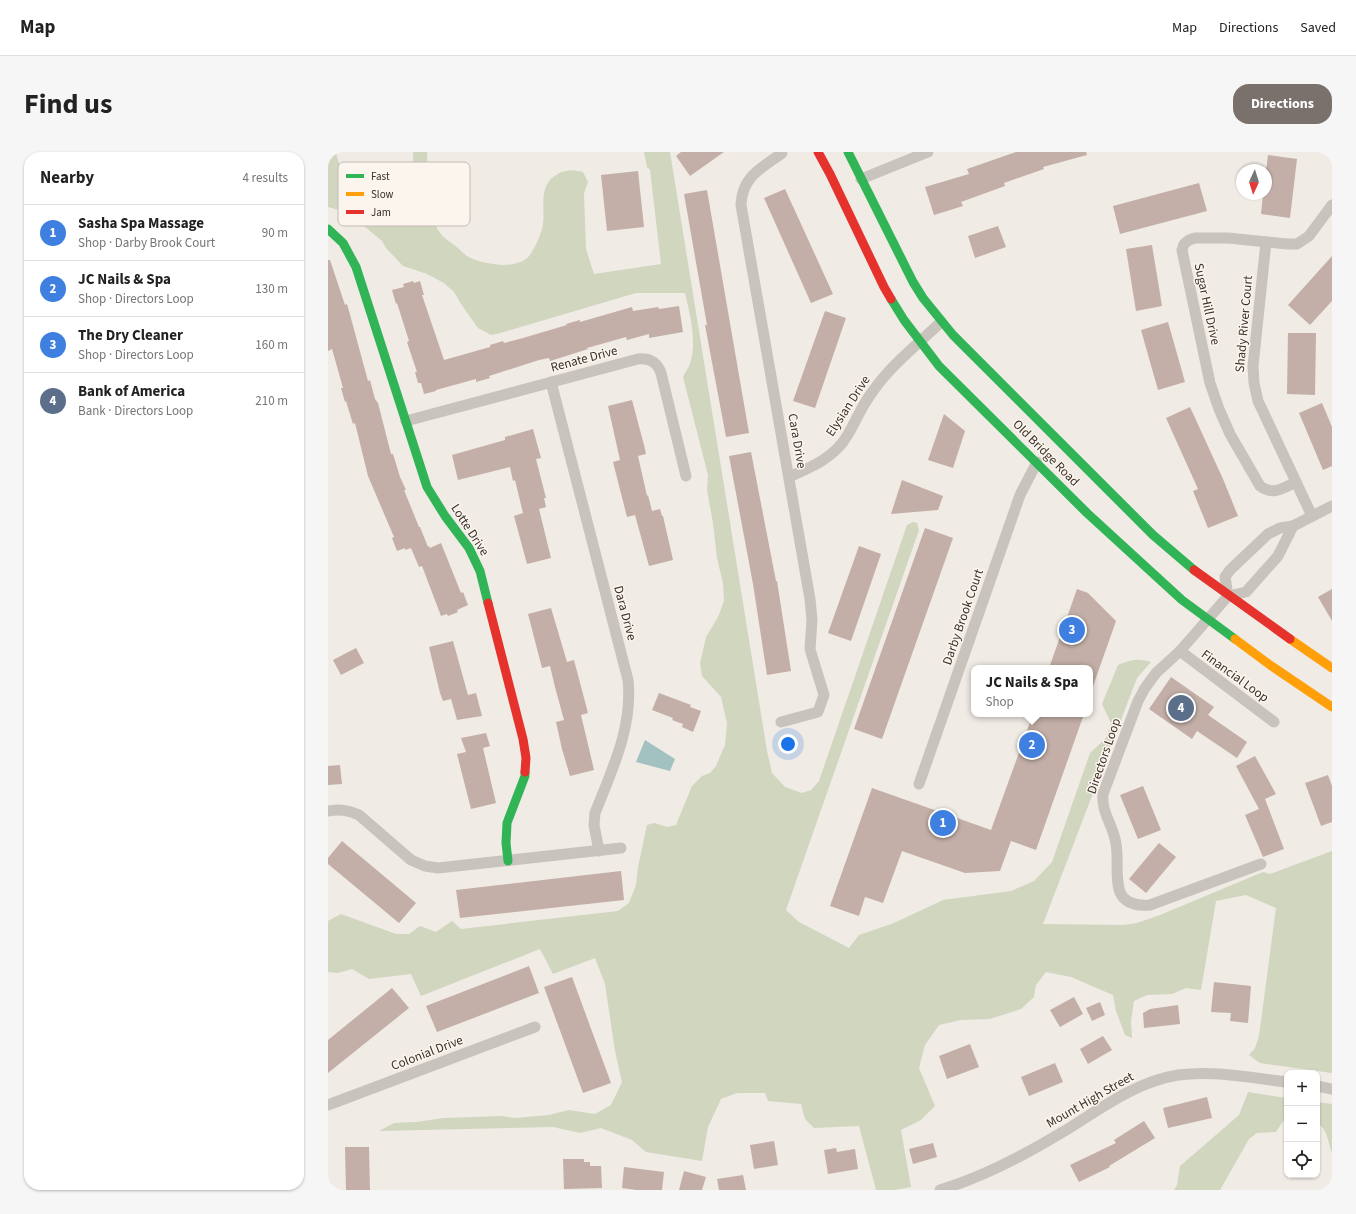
<!DOCTYPE html>
<html lang="en">
<head>
<meta charset="utf-8">
<style>
  body { margin:0; font-family:"Source Sans 3",sans-serif; background:#f6f6f6; color:#222 }
  .controls { position:absolute; right:12px; bottom:12px; display:grid; overflow:hidden; border-radius:8px; box-shadow:0 1px 3px #0004 }
  .controls button { width:36px; height:36px; display:grid; place-items:center; padding:0; border:0; border-bottom:1px solid #e0e0e0; background:#fff; color:#222; font:20px sans-serif }
  .compass { position:absolute; left:908px; top:12px; width:36px; height:36px; border-radius:50%; background:#fff; box-shadow:0 1px 3px #0004; rotate:184deg }
  .you { position:absolute; left:460px; top:592px; width:14px; height:14px; margin:-10px; border:3px solid #fff; border-radius:50%; background:#1a73e8; box-shadow:0 0 0 6px #1a73e833 }
  .badge { display:grid; place-items:center; width:26px; height:26px; border-radius:50%; background:#7a716c; color:#fff; font-size:13px; font-weight:700 }
  .pin { position:absolute; translate:-50% -50%; border:2px solid #fff; box-shadow:0 1px 4px #0006 }
  .popup { position:absolute; left:643px; top:513px; width:122px; height:52px; box-sizing:border-box; display:grid; place-content:center; border-radius:8px; background:#fff; filter:drop-shadow(0 1px 3px #0005); font-size:13px; white-space:nowrap; color:#767676 }
  .popup b { font-size:15px; color:#222 }
  .popup::after { content:''; position:absolute; left:50%; top:100%; margin-left:-8px; border:8px solid transparent; border-top-color:#fff }
  .list { margin:0; padding:0; list-style:none }
  h2 { display:flex; justify-content:space-between; align-items:center; height:52px; margin:0; padding:0 16px; font-size:17px }
  h2 small { font-size:13px; font-weight:400; color:#767676 }
  .list li { display:grid; grid-template-columns:26px 1fr auto; gap:12px; align-items:center; box-sizing:border-box; height:56px; padding:0 16px; border-top:1px solid #e0e0e0 }
  .list b { display:block; font-size:15px; white-space:nowrap }
  .list p { margin:0; font-size:13px; white-space:nowrap; color:#767676 }
  .list em { font-size:13px; font-style:normal; color:#767676 }
  .icon { flex:none; width:22px; height:22px; fill:none; stroke:currentColor; stroke-width:2; stroke-linecap:round; stroke-linejoin:round }
  .map { position:relative; flex:none; width:1004px; height:1038px; overflow:hidden; border-radius:16px }
  header { display:flex; align-items:center; gap:24px; box-sizing:border-box; height:56px; padding:0 20px; background:#fff; border-bottom:1px solid #e0e0e0 }
  header strong { font-size:19px }
  nav { display:flex; gap:22px; margin-inline-start:auto; font-size:14px }
  .intro { display:flex; align-items:center; justify-content:space-between; box-sizing:border-box; height:96px; padding:0 24px }
  h1 { margin:0; font-size:28px }
  .button { padding:10px 18px; border-radius:16px; background:#7a716c; color:#fff; font-size:14px; font-weight:700 }
  main { display:flex; gap:24px; padding:0 24px }
  aside { flex:1; background:#fff; border-radius:16px; box-shadow:0 1px 3px #0004 }
  .map>svg:first-child { display:block }
</style>
</head>
<body>
<header>
<strong>Map</strong>
<nav><a>Map</a><a>Directions</a><a>Saved</a></nav>
</header>
<div class="intro"><h1>Find us</h1><a class="button">Directions</a></div>
<main>
<aside>
<h2>Nearby<small>4 results</small></h2>
<ul class="list">
<li><span class="badge" style="background:#3f7fe0">1</span><div><b>Sasha Spa Massage</b><p>Shop · Darby Brook Court</p></div><em>90 m</em></li>
<li><span class="badge" style="background:#3f7fe0">2</span><div><b>JC Nails &amp; Spa</b><p>Shop · Directors Loop</p></div><em>130 m</em></li>
<li><span class="badge" style="background:#3f7fe0">3</span><div><b>The Dry Cleaner</b><p>Shop · Directors Loop</p></div><em>160 m</em></li>
<li><span class="badge" style="background:#5c6f8a">4</span><div><b>Bank of America</b><p>Bank · Directors Loop</p></div><em>210 m</em></li>
</ul>
</aside>
<div class="map">
<svg width="1004" height="1038" viewBox="0 0 1004 1038">
  <rect width="100%" height="100%" fill="#f0ebe5"/>
  <!-- green -->
  <g fill="#d1d6bf">
    <path d="M0 0H8C10 10 14 23 24 29 37 35 70 31 86 30L85 0H99C100 19 100 39 103 58 105 68 109 80 118 87 122 90 126 93 130 96 133 99 136 102 139 104 148 110 164 112 174 113 182 113 191 112 198 107 205 102 214 81 215 72 217 57 211 38 224 26 233 18 244 17 255 20L260 30 256 41 258 97 266 122 333 112 322 18 319 15 316 0H342L439 599 444 621 457 635 474 641 483 638 491 629 579 373 585 370 589 371 591 378 458 758 471 770 521 796 531 783 566 771 615 748 683 739 706 729 724 710 762 601 778 586 783 571 774 552 790 513C802 508 810 506 823 510L809 526 715 772 795 773 809 771 832 763 935 720 942 722 1004 699V921L932 911 921 903 927 896 931 884 948 756 918 743 888 749 873 838 858 836 844 842 819 843 806 849 803 869 804 886 797 883 788 859 785 843 743 825 718 820 708 833 706 845 693 857 662 867 633 868 611 873 597 893 591 916 607 954 593 968 573 978 583 1035 566 1038H548L531 974 486 976 477 967 473 952 440 949 437 941H409L393 947 380 975 374 1009 318 1000 304 988 273 976 252 981 225 975 51 979 66 971 88 970 116 966 174 964 187 966 221 963 241 958 267 962 283 953 294 930 287 899 277 832 267 806 225 822 212 797 93 844 83 822 41 827 24 817 10 821 0 820V769L13 762 68 782H81L92 774 108 780 124 769 133 777 290 759 301 751 308 733 310 715 319 673 326 671 339 675 348 673 364 634 374 624 382 621 388 614 397 593 399 571 393 545 374 524 372 511 378 485 390 465 396 449 395 431 389 406 385 371 379 338 380 323 355 225C357 221 359 218 361 214 370 193 362 162 357 141H308L169 182 163 183 150 176 133 152 126 140 116 131 99 122 75 114 58 96 54 89 25 65 11 58 0 55Z"/>
    <path d="M920 940 959 946V969H955L948 980 929 981 921 987 892 1038H846L849 1033 852 1014 911 963Z"/>
    <path d="M989 950 1004 952V1001C1000 991 1000 977 989 971Z"/>
  </g>
  <!-- water -->
  <path fill="#a1c2c1" d="M317 588 347 607 342 619 308 610Z"/>
  <!-- building -->
  <g fill="#c3afa7">
    <path d="M353 0H396L362 24 348 4Z"/>
    <path d="M688 0H758L759 3 715 15 716 17 676 31 677 34 633 50 635 54 606 63 597 35 641 22 639 17Z"/>
    <path d="M940 3 969 7 962 66 933 62 935 42H938V19Z"/>
    <path d="M310 19 316 75 279 79 273 23Z"/>
    <path d="M871 31 879 59 792 82 785 54Z"/>
    <path d="M457 37 505 142 483 151 436 46Z"/>
    <path d="M379 38 421 281 398 285 377 173H379L356 42Z"/>
    <path d="M670 74 678 95 647 106 640 84Z"/>
    <path d="M824 93 834 154 808 159 798 97Z"/>
    <path d="M1004 104V149L982 173 960 153Z"/>
    <path d="M0 108H2L17 153 19 152 21 159 40 229 42 228 47 247 50 251 63 302H65L72 325 78 338H76L91 375H92L100 395 101 394 102 396 113 391 133 441 135 440 140 453 129 458 130 460 120 464 119 462 113 464 94 414 91 415 83 396 77 398V396L69 399 64 386 66 385 40 324 27 271 25 272 18 249 17 250 13 236H15L4 197 0 199Z"/>
    <path d="M85 129 86 131 92 129 96 143H94L116 208 162 195V193L175 189 176 191 195 186 239 173 238 172 252 168V170L304 155 305 159 330 155 331 157 351 154 355 180 321 186V182L299 188 298 185 259 196 260 197 235 205 222 209 221 206 211 208 161 224 162 226 148 230V227L108 238V239L96 242 93 231H90L87 220H89L79 190 81 189 69 151 68 152 64 138 76 135 75 132Z"/>
    <path d="M497 159 518 166 487 256 465 249Z"/>
    <path d="M840 170 857 230 830 238 813 178Z"/>
    <path d="M960 181H988L987 243 959 242Z"/>
    <path d="M304 248 316 293 318 302 310 304 319 344 320 343 324 359 332 357 334 364H335L345 408 321 414 307 363 299 365 285 310 292 308 280 254Z"/>
    <path d="M994 251 1004 275V314L995 318 971 261Z"/>
    <path d="M862 255 895 327 910 364 880 376 865 339 870 337 838 266Z"/>
    <path d="M616 262 637 279 625 316 600 308Z"/>
    <path d="M205 277 213 306 208 307 218 346H216L218 355 211 357 223 406 199 412 186 364 195 361 187 328 185 329 182 315 130 328 124 303 177 288V285Z"/>
    <path d="M423 300 448 429H449L463 519 439 523 425 432 401 304Z"/>
    <path d="M574 328 615 344 610 358 563 362Z"/>
    <path d="M597 376 625 386 554 587 526 577Z"/>
    <path d="M531 394 553 402 523 489 500 481Z"/>
    <path d="M749 437 760 441 788 469 763 540H762V516H721Z"/>
    <path d="M1004 437V469L990 445Z"/>
    <path d="M223 456 239 510 246 508 260 561 253 563 266 618 242 624 234 597 228 570 236 568 227 535 222 514 214 516 200 462Z"/>
    <path d="M125 489 140 543 148 541 154 564 129 568 123 547 115 549 112 541 101 495Z"/>
    <path d="M28 496 36 511 13 523 5 508Z"/>
    <path d="M843 525 886 555 880 563 919 590 909 606 869 579 864 587 821 557Z"/>
    <path d="M331 541 363 553 362 555 373 559 365 580 354 575 355 572 344 568 345 566 324 558Z"/>
    <path d="M705 562H756L708 698 683 689 672 719 637 721 574 699 555 751 537 745 531 764 502 754 544 636 663 678Z"/>
    <path d="M158 581 162 594 155 596 168 651 143 657 129 602 138 600 133 586Z"/>
    <path d="M927 604 948 642 937 647 956 697 935 705 917 663 931 657 908 614Z"/>
    <path d="M12 613 14 632 0 633V614Z"/>
    <path d="M1000 623 1004 634V670L993 674 977 631Z"/>
    <path d="M815 634 833 678 810 687 792 643Z"/>
    <path d="M14 689 88 751 71 771 0 712V706Z"/>
    <path d="M831 691 848 705 818 741 801 727Z"/>
    <path d="M293 719 296 748 132 766 128 738Z"/>
    <path d="M201 814 211 841 109 880 98 854Z"/>
    <path d="M244 825 283 931 255 941 216 835Z"/>
    <path d="M886 830 923 834 920 871 902 869 903 861 883 860Z"/>
    <path d="M64 836 81 856 0 921V888Z"/>
    <path d="M746 845 755 862 732 875 722 858Z"/>
    <path d="M772 850 777 863 764 869 758 856Z"/>
    <path d="M850 853 852 872 816 876 815 861 822 857Z"/>
    <path d="M775 884 784 898 760 912 752 897Z"/>
    <path d="M642 892 651 915 619 927 611 904Z"/>
    <path d="M727 911 735 930 701 944 693 925Z"/>
    <path d="M879 945 884 966 840 976 835 956Z"/>
    <path d="M816 969 827 986 781 1014 782 1015 751 1030 742 1013 788 991 786 988Z"/>
    <path d="M446 989 450 1013 426 1017 422 993Z"/>
    <path d="M605 991 609 1005 585 1012 581 997Z"/>
    <path d="M17 995H41L42 1038H18Z"/>
    <path d="M508 996 509 1000 527 997 530 1017 500 1022 496 998Z"/>
    <path d="M235 1007H256V1010H262V1014H273L274 1036 236 1037Z"/>
    <path d="M296 1015 336 1020 334 1038H308L294 1036Z"/>
    <path d="M356 1019 378 1025 374 1038H351Z"/>
    <path d="M415 1023 418 1038H391L389 1027Z"/>
  </g>
  <g fill="none" stroke-linecap="round" stroke-linejoin="round">
    <!-- street -->
    <g stroke="#c9c3be" stroke-width="11">
      <path d="M533 27 600 0"/>
      <path d="M938 90 925 214 926 231 930 249 984 364"/>
      <path d="M223 230 300 528C305 575 284 618 267 661L266 673 271 699"/>
      <path d="M78 269 310 207C322 206 329 210 333 221L358 324"/>
      <path d="M461 325C483 315 506 306 519 284 528 269 534 253 545 239 563 213 590 192 613 170"/>
      <path d="M968 330C955 336 945 344 932 334L902 282 891 257 882 231 854 98 856 92 861 88 867 86H900L959 92H969L981 84 1004 53"/>
      <path d="M900 444 897 425 902 418 940 382 952 376 965 374 1004 354"/>
      <path d="M852 499 946 570"/>
      <path d="M453 570 490 560 496 543 482 497 484 468 482 447 413 53C414 24 434 16 454 1"/>
      <path d="M591 632 692 343 709 310"/>
      <path d="M0 659C12 657 20 658 31 663L83 708 97 714 110 716 293 696"/>
      <path d="M933 712 822 753C811 754 801 753 794 744 786 732 791 707 788 692 786 674 773 661 775 642L810 549 817 536 828 521 852 499 900 444 918 440 950 404 965 374"/>
      <path d="M989 934 1004 937"/>
      <path d="M0 953 207 875"/>
      <path d="M612 1038C655 1025 695 1004 733 981 770 959 806 930 850 923 886 918 923 926 959 930"/>
    </g>
    <!-- fast -->
    <g stroke="#30b455" stroke-width="9">
      <path d="M520 0 585 130 595 146 625 183 825 383 866 418"/>
      <path d="M0 77 15 91 28 115 99 335 117 364 141 396 152 419 160 451"/>
      <path d="M563 147 576 168 611 214 759 361 854 448 907 487"/>
      <path d="M180 709 178 691 179 671 197 624V620"/>
    </g>
    <!-- slow -->
    <g stroke="#ff9f0a" stroke-width="9">
      <path d="M907 487 942 513 1004 555"/>
      <path d="M962 487 1004 516"/>
    </g>
    <!-- jam -->
    <g stroke="#e5322d" stroke-width="9">
      <path d="M490 0 502 22 556 135 563 147"/>
      <path d="M866 418 962 487"/>
      <path d="M160 451 195 587 198 606 197 620"/>
    </g>
  </g>
  <g text-anchor="middle" dominant-baseline="central" stroke-width="3" stroke-linejoin="round" paint-order="stroke">
    <!-- street labels -->
    <g font-size="13" fill="#3b302b" stroke="#fbf5ee">
      <text transform="translate(879 152) rotate(78)">Sugar Hill Drive</text>
      <text transform="translate(916 172) rotate(-85)">Shady River Court</text>
      <text transform="translate(256 207) rotate(-15)">Renate Drive</text>
      <text transform="translate(520 254) rotate(-57)">Elysian Drive</text>
      <text transform="translate(469 289) rotate(80)">Cara Drive</text>
      <text transform="translate(718 301) rotate(45)">Old Bridge Road</text>
      <text transform="translate(142 378) rotate(57)">Lotte Drive</text>
      <text transform="translate(297 461) rotate(75)">Dara Drive</text>
      <text transform="translate(635 465) rotate(-71)">Darby Brook Court</text>
      <text transform="translate(907 524) rotate(36)">Financial Loop</text>
      <text transform="translate(776 604) rotate(-71)">Directors Loop</text>
      <text transform="translate(99 901) rotate(-21)">Colonial Drive</text>
      <text transform="translate(762 948) rotate(-30)">Mount High Street</text>
    </g>
  </g>
  <!-- legend -->
  <rect x="10" y="10" width="132" height="64" rx="6" fill="#fbf5ee" stroke="#c1bab4" stroke-width="1"/>
  <rect x="18" y="22" width="18" height="4" fill="#30b455"/>
  <rect x="18" y="40" width="18" height="4" fill="#ff9f0a"/>
  <rect x="18" y="58" width="18" height="4" fill="#e5322d"/>
  <g font-size="11" fill="#3b302b">
    <text x="43" y="28">Fast</text>
    <text x="43" y="46">Slow</text>
    <text x="43" y="64">Jam</text>
  </g>
</svg>
<div class="controls">
<button>+</button>
<button>−</button>
<button><svg class="icon" aria-label="locate" viewBox="0 0 24 24"><circle cx="12" cy="12" r="6"/><path d="M12 2v4M12 18v4M2 12h4M18 12h4"/></svg></button>
</div>
<svg class="compass" viewBox="-18 -18 36 36"><path d="M0-13l5 13h-10z" fill="#e53935"/><path d="M0 13l5-13h-10z" fill="#767676"/></svg>
<div class="you"></div>
<div class="pin badge" style="left:615px;top:671px;background:#3f7fe0">1</div>
<div class="pin badge" style="left:704px;top:593px;background:#3f7fe0">2</div>
<div class="popup"><b>JC Nails &amp; Spa</b>Shop</div>
<div class="pin badge" style="left:744px;top:478px;background:#3f7fe0">3</div>
<div class="pin badge" style="left:853px;top:556px;background:#5c6f8a">4</div>
</div>
</main>
</body>
</html>
